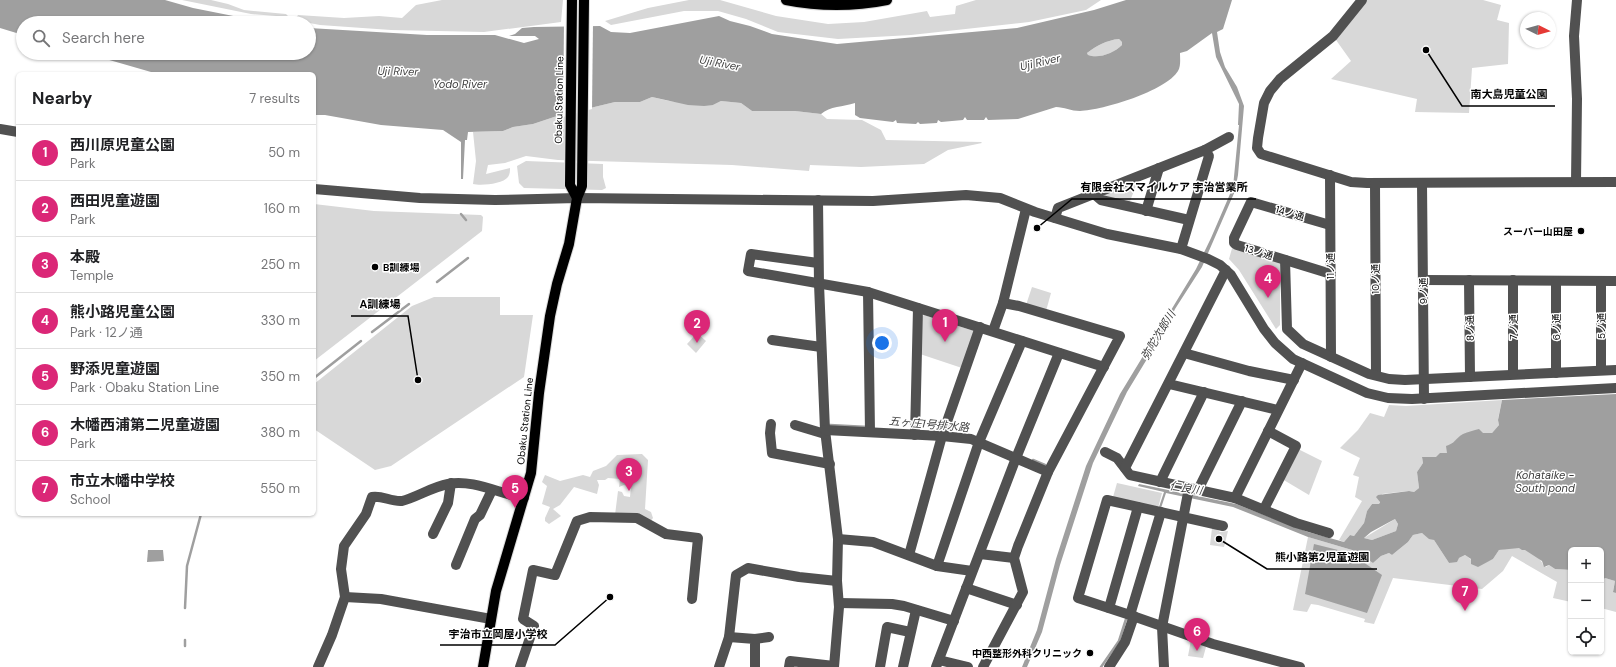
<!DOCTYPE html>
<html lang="en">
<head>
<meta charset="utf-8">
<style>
  body { margin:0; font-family:"DM Sans","Noto Sans JP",sans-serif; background:#f6f6f6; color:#202124 }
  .controls { position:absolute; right:12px; bottom:12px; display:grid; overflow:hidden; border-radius:6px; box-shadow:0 1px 3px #0004 }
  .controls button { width:36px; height:36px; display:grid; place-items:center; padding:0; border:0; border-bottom:1px solid #e0e0e0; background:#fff; color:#202124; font:20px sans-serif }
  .compass { position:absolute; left:1520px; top:12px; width:36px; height:36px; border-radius:50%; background:#fff; box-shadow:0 1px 3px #0004; rotate:96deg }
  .you { position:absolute; left:882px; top:343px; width:14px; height:14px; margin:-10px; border:3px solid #fff; border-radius:50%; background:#1a73e8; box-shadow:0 0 0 6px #1a73e833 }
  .badge { display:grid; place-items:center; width:26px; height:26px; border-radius:50%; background:#db2777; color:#fff; font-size:13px; font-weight:700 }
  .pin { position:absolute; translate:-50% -33px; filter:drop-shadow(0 1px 2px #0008) }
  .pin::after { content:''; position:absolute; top:21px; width:14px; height:12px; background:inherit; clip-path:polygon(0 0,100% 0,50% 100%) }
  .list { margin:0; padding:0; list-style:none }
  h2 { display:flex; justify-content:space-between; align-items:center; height:52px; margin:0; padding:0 16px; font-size:17px }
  h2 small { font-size:13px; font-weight:400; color:#757577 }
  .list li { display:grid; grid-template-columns:26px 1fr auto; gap:12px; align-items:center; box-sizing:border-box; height:56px; padding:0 16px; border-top:1px solid #e0e0e0 }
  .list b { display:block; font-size:15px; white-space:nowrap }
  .list p { margin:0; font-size:13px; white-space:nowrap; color:#757577 }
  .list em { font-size:13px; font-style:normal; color:#757577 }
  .icon { flex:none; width:22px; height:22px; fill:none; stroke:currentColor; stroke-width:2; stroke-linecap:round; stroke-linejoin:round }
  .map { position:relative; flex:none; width:1616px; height:667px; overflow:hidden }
  .search { position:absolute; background:#fff; box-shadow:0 1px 3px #0004; left:16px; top:16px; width:300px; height:44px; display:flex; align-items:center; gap:10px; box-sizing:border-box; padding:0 14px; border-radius:22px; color:#757577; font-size:15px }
  .panel { position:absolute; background:#fff; box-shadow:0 1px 3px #0004; left:16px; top:72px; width:300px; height:444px; border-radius:6px }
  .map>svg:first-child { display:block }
</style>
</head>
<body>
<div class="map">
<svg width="1616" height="667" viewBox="0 0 1616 667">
  <rect width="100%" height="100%" fill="#fff"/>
  <!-- green -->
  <g fill="#d8d8d8">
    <path d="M182 0H211L228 4 244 10 286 14 289 17 251 14Z"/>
    <path d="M442 0H563L561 22 484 32 391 30 320 25 299 21 296 18 298 15 344 18 379 16 402 18 416 5Z"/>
    <path d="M689 0H720L776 16 828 24 864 22 927 11 930 17 955 14 956 6 976 0H1101L1086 10 1029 22 911 35 838 39 778 32 746 19 718 11H684L611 25 605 21 648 8Z"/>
    <path d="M1367 0H1483L1501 5 1497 20 1509 23 1508 64 1472 68 1469 113 1415 112 1417 99 1331 79 1351 61 1336 40Z"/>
    <path d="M1119 39 1122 42V45C1114 53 1099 59 1088 55L1087 53C1096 46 1107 40 1119 39Z"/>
    <path d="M652 97 669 101 713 105 721 101 741 103 752 111H795L821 114 827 119 862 120 881 130 886 140 981 142 982 143 948 150 924 164 861 167 810 165 809 171 732 165 558 160 526 156 505 163 488 165 486 174 510 168C510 171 510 174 508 177 503 184 481 186 473 184L476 161 473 132 503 131 513 127 533 124 557 116 615 102H640Z"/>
    <path d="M526 161 603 164V177L606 188 602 190 524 188 519 183 517 166Z"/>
    <path d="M1138 180 1129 204 1104 198V193Z"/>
    <path d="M314 204 374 211 481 215 483 217 482 231 314 361Z"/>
    <path d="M1233 245 1280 262V325L1276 329 1239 270 1229 259Z"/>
    <path d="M1032 287 1051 293 1046 311 1026 305Z"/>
    <path d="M434 297H500V315H533L524 377 391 466 375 470 314 429V384L412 306Z"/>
    <path d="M924 315 974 331 962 368 920 354 921 317Z"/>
    <path d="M697 333 706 341 696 353 687 344Z"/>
    <path d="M1502 400 1498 419 1499 425 1492 433 1462 435 1450 445 1447 453 1437 457H1422L1423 463 1417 472 1419 488 1414 492 1408 491 1382 494 1379 504H1372L1367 511 1364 523 1354 536 1350 535 1344 542 1339 540 1362 501 1355 497 1359 477 1353 475 1360 458 1340 448 1358 430 1370 413 1384 417 1389 405 1406 406Z"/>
    <path d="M1298 449 1322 461 1309 495 1282 479Z"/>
    <path d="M642 454 648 460 645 509 651 512 653 518 650 522 615 515 618 491 622 492 624 496 630 497 631 487 624 485 619 487 620 479 608 478 605 480H597L599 485 597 494 574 487 560 505 553 509 561 516 549 524 545 521V518L550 507 542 504 547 486 542 482 545 475 560 481 583 475 590 477 593 471 606 466 617 455Z"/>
    <path d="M1117 483 1162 493 1158 508 1113 497Z"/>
    <path d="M1395 519 1398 524 1396 531 1372 540 1364 538Z"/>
    <path d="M1212 528 1217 529 1220 532 1228 531 1224 547 1210 545Z"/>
    <path d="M1422 533 1434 540 1449 563 1465 555 1468 557 1478 566 1493 559 1499 550C1505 549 1512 547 1518 548 1527 548 1541 557 1543 565L1546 567 1549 565 1555 569 1571 570V602L1553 598 1557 582 1512 556 1503 571 1482 589 1393 578 1374 624 1364 622 1365 619 1318 605 1311 604 1307 612 1293 610 1308 537 1352 550 1373 563 1381 556 1389 553 1392 555 1408 542 1413 535Z"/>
    <path d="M1605 578 1615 581 1613 591 1616 593V612L1601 608V582Z"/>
    <path d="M1191 640 1204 644 1206 647 1203 658 1188 656Z"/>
  </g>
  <!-- water -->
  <g fill="#9f9f9f" fill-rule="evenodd">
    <path d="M0 0H165L193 8 269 23H23V35L0 28Z"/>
    <path d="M1126 0H1232L1223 29 1217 32 1220 52 1225 67 1237 87 1244 106 1238 175 1235 191 1202 267 1175 309 1167 326 1127 392 1093 463 1060 565 1042 632 1027 667H1022L1037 630 1056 559 1086 466 1120 394 1196 269 1211 238 1233 187 1239 125H1238L1239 104 1216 57 1212 33 1187 51 1180 53C1180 59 1181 66 1178 71 1166 91 1103 110 1080 111 1071 111 1064 107 1056 107L1018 119 988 120 986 117 984 120H967L965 117 963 120 941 122 938 120 937 123 920 124 918 122 916 124 897 123 896 120 893 122 860 118 855 115V103C843 107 830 106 821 114L795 111H752L741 103 721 101 713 105 704 106 688 105 652 97 640 102H615L557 116 533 124 513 127 503 131 468 132 467 140H465L463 179H461V142L443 130 381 125 325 115H314V74H158L85 53H309V28L427 35H495L524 43 539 39 535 36H509L515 34 522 28 534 27 600 26 611 32 630 33 719 16 730 21 750 26 772 34 837 44 1017 28 1094 10ZM1119 39 1122 42V45C1114 53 1099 59 1088 55L1087 53C1096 46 1107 40 1119 39Z"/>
    <path d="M1616 394V593L1613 592 1615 581 1605 578 1601 582V550H1571V570L1555 569 1549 565 1544 567 1542 561 1525 550H1522L1519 548 1499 550 1493 559 1478 567 1471 564V559L1465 555 1459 558 1457 562 1449 563 1434 540 1429 539 1422 533 1413 535 1408 542 1392 555 1389 553 1381 556 1373 563 1352 550 1308 537 1233 507 1166 493 1161 508 1159 507 1164 492 1138 486 1139 484 1236 504 1308 532 1344 542 1350 535 1354 536 1364 523 1367 511 1372 504H1379L1380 502 1376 497 1378 495 1409 491 1414 492 1419 488 1417 472 1423 463 1422 457H1436L1440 453H1447L1446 446C1454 444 1456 438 1463 434 1468 432 1474 430 1479 429L1483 433H1492L1499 425 1498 420 1502 400ZM1395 519 1398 524 1396 531 1372 540 1364 538 1371 532Z"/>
    <path d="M1314 544 1350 553 1382 575 1367 613 1305 594Z"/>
    <path d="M148 550H163L164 561 147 562Z"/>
  </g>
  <!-- pier -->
  <path fill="#fff" d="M564 24H593L592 109 563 117Z"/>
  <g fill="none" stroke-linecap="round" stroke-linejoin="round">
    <!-- stream -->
    <g stroke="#9f9f9f" stroke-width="2.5">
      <path d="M461 214 466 220"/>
      <path d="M437 282 468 258"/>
      <path d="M372 332 409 304"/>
      <path d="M314 378 361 341"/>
      <path d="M830 425 868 427"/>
      <path d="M1033 460 1045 465"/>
      <path d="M185 608 187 566 201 514"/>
      <path d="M185 646V640"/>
      <path d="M1101 667 1119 641 1127 616"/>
    </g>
    <!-- major casing -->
    <g stroke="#dbdbdb" stroke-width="12">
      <g id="major">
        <path d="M572 0 570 185 577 198"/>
        <path d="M786 0C821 7 852 7 887 0"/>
        <path d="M483 667 496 591 531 473 539 393 550 316 557 284 569 244 577 198 582 186 584 0"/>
      </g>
    </g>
    <!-- minor -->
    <g stroke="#515151" stroke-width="10">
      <path d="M1362 0 1333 36 1280 79 1270 91 1264 103 1258 138 1257 148 1261 154 1351 182 1367 183 1616 182"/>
      <path d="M0 129 18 132"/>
      <path d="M1205 150 1229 137"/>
      <path d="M1330 175 1331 357"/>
      <path d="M1576 182 1577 99 1574 36 1577 0"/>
      <path d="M1375 183 1376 375"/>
      <path d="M1422 183 1424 399"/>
      <path d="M314 189 420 198 495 200 577 198 873 201 966 195 1000 198 1035 212 1107 234 1181 249 1208 259 1220 265 1231 275 1264 329 1275 343 1293 359 1367 393 1388 398 1412 399 1616 388"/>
      <path d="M1094 194 1101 200 1189 220"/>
      <path d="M818 200 819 284 825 430 838 539 837 581 839 607 834 667"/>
      <path d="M1146 211 1159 168"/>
      <path d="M1055 218 1058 208 1205 150 1209 156 1181 249"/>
      <path d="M1330 225 1251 202 1234 238V243L1237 245 1331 274"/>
      <path d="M1285 260 1287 329 1303 344 1369 374 1389 379 1405 380 1616 370"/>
      <path d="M818 263 751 254 748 271 868 292 1104 367"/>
      <path d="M1423 280 1616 281"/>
      <path d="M1469 280 1470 377"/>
      <path d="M1601 281V370"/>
      <path d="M868 292 870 432"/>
      <path d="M993 331 1003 303 1026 209"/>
      <path d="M772 340 821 347"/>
      <path d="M1184 353 1249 371 1294 380"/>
      <path d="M1556 373V281"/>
      <path d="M1513 374V280"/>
      <path d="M1169 384 1278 410"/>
      <path d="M771 424 770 433 772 453 830 464"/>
      <path d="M795 425 825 434"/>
      <path d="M825 430 942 436 971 439 1048 472"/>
      <path d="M915 435 918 308"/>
      <path d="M1105 452 1117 458 1130 475 1235 498 1296 523 1329 533"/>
      <path d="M1125 468 1226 270"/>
      <path d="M1160 482 1204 392"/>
      <path d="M1198 490 1242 401"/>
      <path d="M1235 498 1302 363"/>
      <path d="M1264 509 1296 446 1268 431"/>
      <path d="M1223 526 1107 500 1078 598 1130 615 1213 644 1300 667"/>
      <path d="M433 534 448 503 451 483"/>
      <path d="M838 539 873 542 937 566 972 571"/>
      <path d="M980 554 1014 558"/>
      <path d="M909 555 942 436 980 327"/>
      <path d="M456 565 475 519 480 515 492 490"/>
      <path d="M937 566 979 442 1022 341"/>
      <path d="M966 588 1017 605"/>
      <path d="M345 597 381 599 491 619"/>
      <path d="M839 603 892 604 904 606 954 621"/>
      <path d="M1109 608 1138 507"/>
      <path d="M1130 615 1161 512"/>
      <path d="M729 637 755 639V667"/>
      <path d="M755 639 769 637"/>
      <path d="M939 660 968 667"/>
      <path d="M318 667 332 635 345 597 341 569 344 546 366 514 372 497C382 495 391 502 402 501 417 497 432 487 448 484 473 479 500 494 524 498"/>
      <path d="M520 667 534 626 523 619 533 570 555 575 577 521 590 517 637 518 666 534 698 538 692 599"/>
      <path d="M719 667 729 637 736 575 748 568 799 577 837 581"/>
      <path d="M789 667 790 661 834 666"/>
      <path d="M880 667 887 627 910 632"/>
      <path d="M903 667 916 610"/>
      <path d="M936 667 1016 458 1059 353"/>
      <path d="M983 667 1023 592 1014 558 1018 546 1048 472 1120 336 1019 306 1003 303"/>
      <path d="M1109 667 1125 642 1134 616"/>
      <path d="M1164 667 1162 627 1189 488"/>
    </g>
    <!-- major -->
    <use href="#major" stroke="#000" stroke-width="10"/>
  </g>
  <!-- markers -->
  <g fill="#000" stroke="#fff" stroke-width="1.5">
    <circle cx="1581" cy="231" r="4"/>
    <circle cx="375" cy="267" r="4"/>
    <circle cx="1090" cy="653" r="4"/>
  </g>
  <g text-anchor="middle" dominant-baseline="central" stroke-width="3" stroke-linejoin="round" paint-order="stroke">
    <!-- street labels -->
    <g font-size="10" fill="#000" stroke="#fff">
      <text transform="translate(559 100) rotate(-89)">Obaku Station Line</text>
      <text transform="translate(1290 213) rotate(16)">14ノ通</text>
      <text transform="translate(1259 252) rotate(17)">13ノ通</text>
      <text transform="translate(1330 266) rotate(-90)">11ノ通</text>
      <text transform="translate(1375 279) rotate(-90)">10ノ通</text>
      <text transform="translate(1423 291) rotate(-90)">9ノ通</text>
      <text transform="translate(1601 326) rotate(-90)">5ノ通</text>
      <text transform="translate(1513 327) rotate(-90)">7ノ通</text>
      <text transform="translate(1556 327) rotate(-90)">6ノ通</text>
      <text transform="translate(1470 328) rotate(-91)">8ノ通</text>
      <text transform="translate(525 421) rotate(-84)">Obaku Station Line</text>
    </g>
    <!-- poi labels -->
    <g font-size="10" font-weight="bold" fill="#000" stroke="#fff" text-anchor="end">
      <text x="1573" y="231">スーパー山田屋</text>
      <text x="383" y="267" text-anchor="start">B訓練場</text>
      <text x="1082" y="653">中西整形外科クリニック</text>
    </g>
    <!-- water labels -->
    <g font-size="11" font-style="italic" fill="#404040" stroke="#fff">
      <text transform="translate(1040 62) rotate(-13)">Uji River</text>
      <text transform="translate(720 63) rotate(11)">Uji River</text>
      <text transform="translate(398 71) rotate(1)">Uji River</text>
      <text x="460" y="84">Yodo River</text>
      <text transform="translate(1158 335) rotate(-59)">弥陀次郎川</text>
      <text transform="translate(929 424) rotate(5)">五ヶ庄1号排水路</text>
      <text x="1545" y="475">Kohataike -<tspan x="1545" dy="13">South pond</tspan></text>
      <text transform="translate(1186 488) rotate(9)">仁良川</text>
    </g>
  </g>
  <!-- callouts -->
  <path fill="none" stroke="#000" stroke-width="1.5" d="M1426 50L1462 106H1555M1037 228L1072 199H1256M418 380L408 316H351M1219 539L1267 569H1377M610 597L555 645H440"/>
  <g fill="#000" stroke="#fff" stroke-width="1.5">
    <circle cx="1426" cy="50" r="4"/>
    <circle cx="1037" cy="228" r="4"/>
    <circle cx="418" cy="380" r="4"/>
    <circle cx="1219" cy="539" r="4"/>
    <circle cx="610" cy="597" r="4"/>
  </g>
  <g font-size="11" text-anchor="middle" font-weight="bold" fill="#000" stroke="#fff" stroke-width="3" stroke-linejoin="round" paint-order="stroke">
    <text x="1509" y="98">南大島児童公園</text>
    <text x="1164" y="191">有限会社スマイルケア 宇治営業所</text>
    <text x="380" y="308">A訓練場</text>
    <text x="1322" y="561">熊小路第2児童遊園</text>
    <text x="498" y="638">宇治市立岡屋小学校</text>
  </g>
</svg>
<div class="controls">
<button>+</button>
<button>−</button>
<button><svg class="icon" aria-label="locate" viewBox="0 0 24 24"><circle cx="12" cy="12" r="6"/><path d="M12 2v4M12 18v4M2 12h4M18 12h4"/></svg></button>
</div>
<svg class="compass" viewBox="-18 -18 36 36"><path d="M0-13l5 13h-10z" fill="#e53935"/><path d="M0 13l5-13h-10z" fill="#757577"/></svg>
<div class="you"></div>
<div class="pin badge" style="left:945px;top:342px">1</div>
<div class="pin badge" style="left:697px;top:343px">2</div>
<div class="pin badge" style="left:629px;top:491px">3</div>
<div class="pin badge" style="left:1268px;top:298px">4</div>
<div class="pin badge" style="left:515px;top:508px">5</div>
<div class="pin badge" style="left:1197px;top:651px">6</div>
<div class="pin badge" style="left:1465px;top:611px">7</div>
<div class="search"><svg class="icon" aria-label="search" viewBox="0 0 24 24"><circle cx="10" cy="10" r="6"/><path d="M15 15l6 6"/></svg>Search here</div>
<section class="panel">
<h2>Nearby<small>7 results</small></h2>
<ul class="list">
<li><span class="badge">1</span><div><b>西川原児童公園</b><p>Park</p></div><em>50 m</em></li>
<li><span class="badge">2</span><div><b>西田児童遊園</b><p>Park</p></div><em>160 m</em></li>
<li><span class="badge">3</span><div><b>本殿</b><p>Temple</p></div><em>250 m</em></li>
<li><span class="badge">4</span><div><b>熊小路児童公園</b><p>Park · 12ノ通</p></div><em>330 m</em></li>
<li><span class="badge">5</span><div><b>野添児童遊園</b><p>Park · Obaku Station Line</p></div><em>350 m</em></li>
<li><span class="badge">6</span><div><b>木幡西浦第二児童遊園</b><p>Park</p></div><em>380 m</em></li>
<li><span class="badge">7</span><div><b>市立木幡中学校</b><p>School</p></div><em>550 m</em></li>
</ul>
</section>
</div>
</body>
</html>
